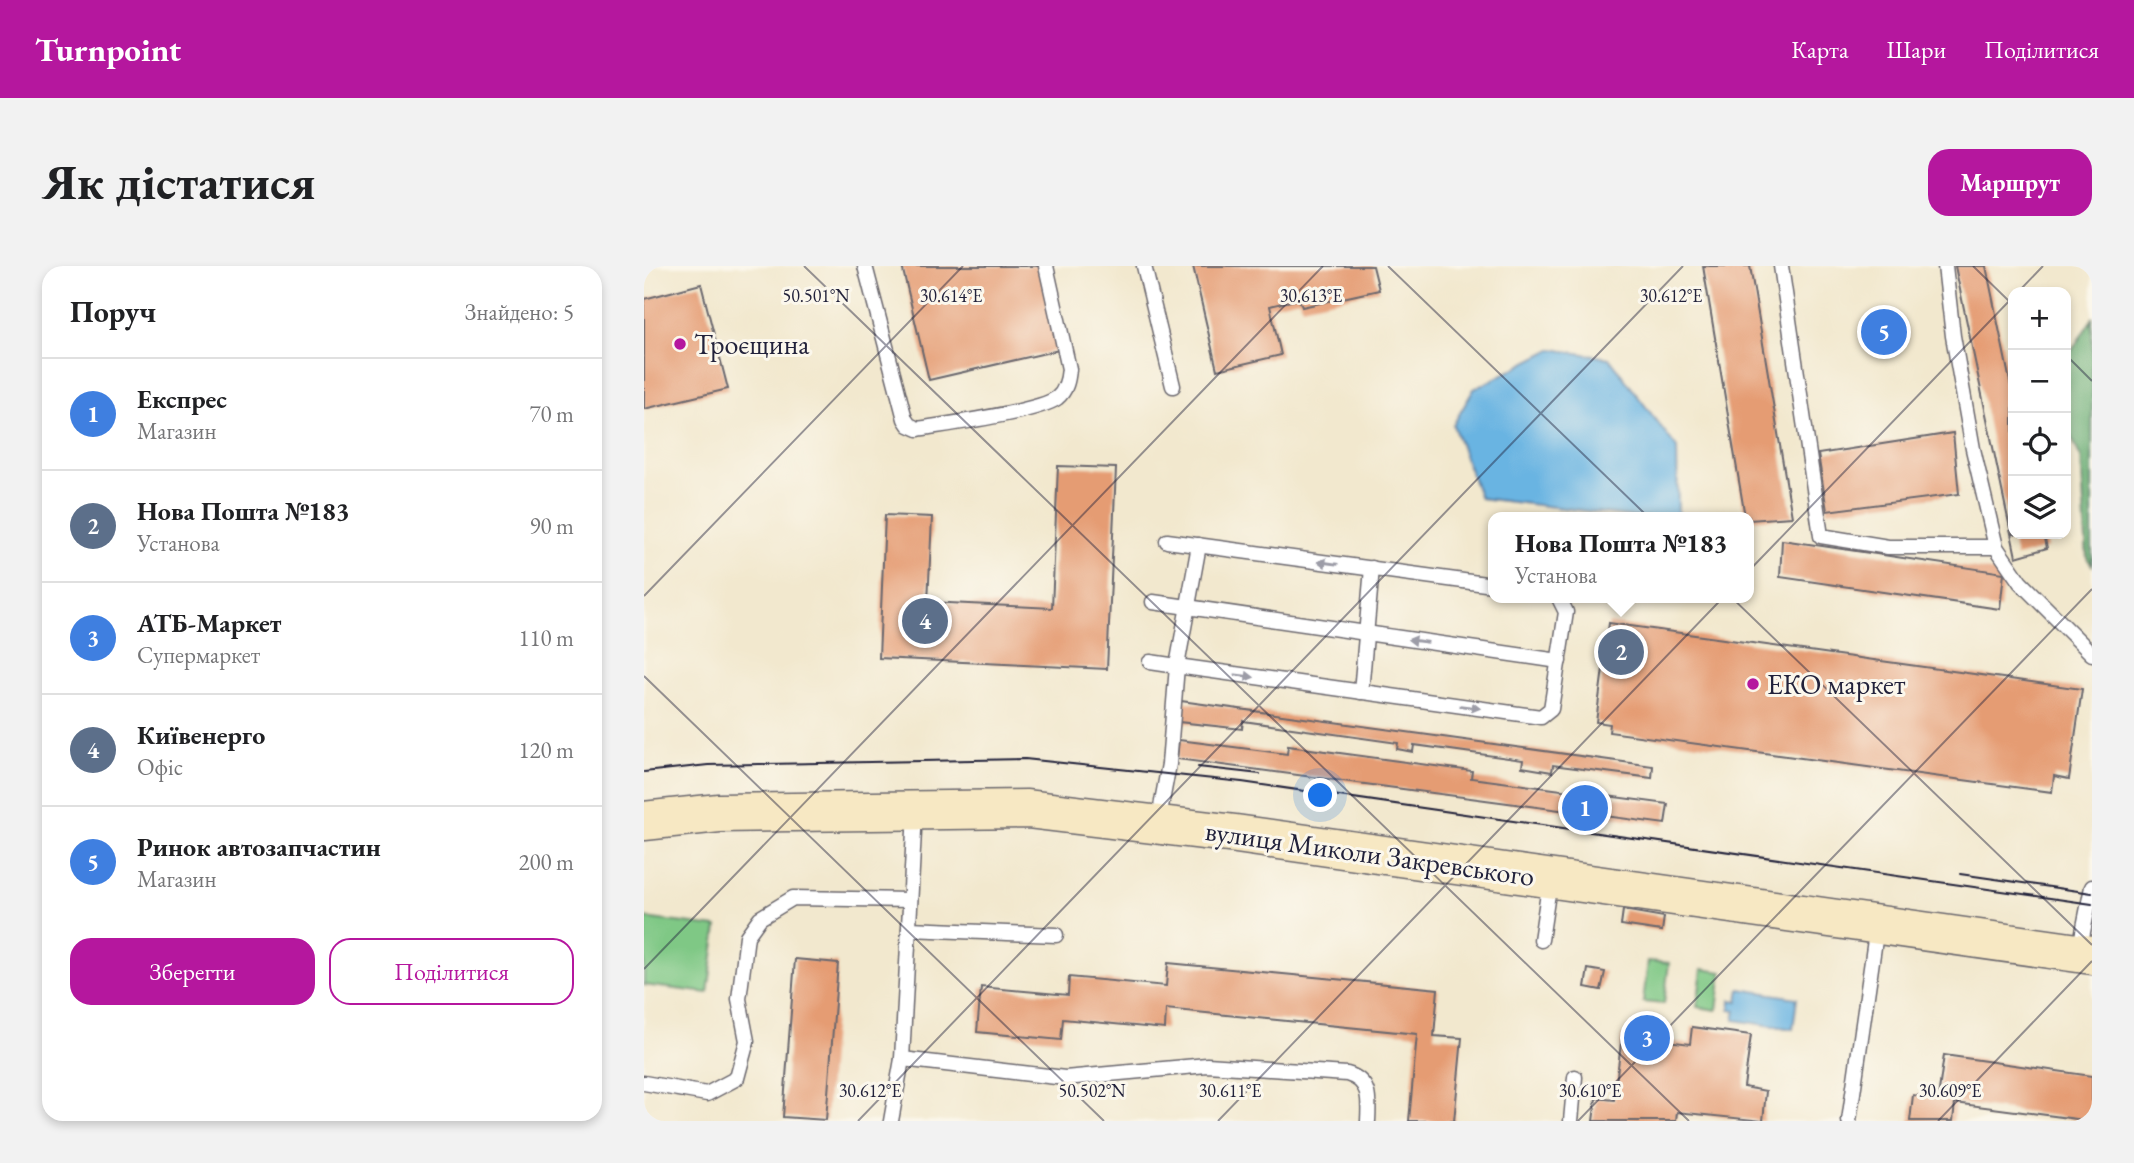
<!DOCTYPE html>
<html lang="uk">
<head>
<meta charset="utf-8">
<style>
  body { margin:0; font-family:"EB Garamond",serif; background:#f2f2f2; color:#202124 }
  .controls { position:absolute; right:21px; top:21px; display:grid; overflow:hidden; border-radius:14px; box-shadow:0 4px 10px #0003 }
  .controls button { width:63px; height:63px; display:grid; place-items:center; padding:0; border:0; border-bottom:2px solid #e0e0e0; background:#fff; color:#202124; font:35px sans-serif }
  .you { position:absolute; left:677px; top:530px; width:24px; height:24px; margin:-18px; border:5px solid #fff; border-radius:50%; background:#1a73e8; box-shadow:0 0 0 10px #1a73e833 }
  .badge { display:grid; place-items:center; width:46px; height:46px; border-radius:50%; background:#b5179e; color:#fff; font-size:23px; font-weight:700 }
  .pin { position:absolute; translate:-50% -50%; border:4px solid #fff; box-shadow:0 2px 7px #0006 }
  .popup { position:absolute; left:844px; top:246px; width:266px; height:91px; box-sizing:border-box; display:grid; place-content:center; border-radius:14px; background:#fff; filter:drop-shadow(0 2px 5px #0005); font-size:23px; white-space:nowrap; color:#757577 }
  .popup b { font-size:26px; color:#202124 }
  .popup::after { content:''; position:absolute; left:50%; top:100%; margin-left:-14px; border:14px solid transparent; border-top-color:#fff }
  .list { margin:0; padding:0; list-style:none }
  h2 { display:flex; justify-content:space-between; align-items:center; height:91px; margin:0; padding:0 28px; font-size:30px }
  h2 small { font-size:23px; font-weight:400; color:#757577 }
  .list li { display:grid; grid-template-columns:46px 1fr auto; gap:21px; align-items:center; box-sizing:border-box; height:112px; padding:0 28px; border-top:2px solid #e0e0e0 }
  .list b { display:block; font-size:26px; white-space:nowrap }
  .list p { margin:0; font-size:23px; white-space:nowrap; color:#757577 }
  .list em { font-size:23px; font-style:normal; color:#757577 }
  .actions { display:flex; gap:14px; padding:21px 28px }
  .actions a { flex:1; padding:16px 0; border:2px solid #b5179e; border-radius:21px; text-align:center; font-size:24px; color:#b5179e }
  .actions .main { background:#b5179e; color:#fff }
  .icon { flex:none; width:38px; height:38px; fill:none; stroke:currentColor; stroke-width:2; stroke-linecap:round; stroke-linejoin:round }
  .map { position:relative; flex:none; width:1448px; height:855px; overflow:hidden; border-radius:21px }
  header { display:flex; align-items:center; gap:42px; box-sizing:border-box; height:98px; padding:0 35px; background:#b5179e; color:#fff }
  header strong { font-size:33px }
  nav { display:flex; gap:38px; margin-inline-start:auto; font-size:24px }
  .intro { display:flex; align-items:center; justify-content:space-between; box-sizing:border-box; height:168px; padding:0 42px }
  h1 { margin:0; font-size:49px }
  .button { padding:18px 32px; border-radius:21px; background:#b5179e; color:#fff; font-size:24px; font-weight:700 }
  main { display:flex; gap:42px; padding:0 42px }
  aside { flex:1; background:#fff; border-radius:21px; box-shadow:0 4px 10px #0003 }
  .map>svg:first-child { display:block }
</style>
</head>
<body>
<header>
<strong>Turnpoint</strong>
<nav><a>Карта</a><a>Шари</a><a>Поділитися</a></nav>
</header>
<div class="intro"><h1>Як дістатися</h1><a class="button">Маршрут</a></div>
<main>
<aside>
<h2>Поруч<small>Знайдено: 5</small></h2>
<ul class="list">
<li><span class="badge" style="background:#3f7fe0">1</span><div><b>Експрес</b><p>Магазин</p></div><em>70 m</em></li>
<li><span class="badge" style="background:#5c6f8a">2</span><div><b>Нова Пошта №183</b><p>Установа</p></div><em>90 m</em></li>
<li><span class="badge" style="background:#3f7fe0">3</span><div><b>АТБ-Маркет</b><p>Супермаркет</p></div><em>110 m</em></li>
<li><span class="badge" style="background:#5c6f8a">4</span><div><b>Київенерго</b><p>Офіс</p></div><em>120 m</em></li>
<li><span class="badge" style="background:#3f7fe0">5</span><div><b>Ринок автозапчастин</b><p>Магазин</p></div><em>200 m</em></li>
</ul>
<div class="actions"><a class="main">Зберегти</a><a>Поділитися</a></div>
</aside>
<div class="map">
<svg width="1448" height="855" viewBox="0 0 1448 855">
  <rect width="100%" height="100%" fill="#fbf7ec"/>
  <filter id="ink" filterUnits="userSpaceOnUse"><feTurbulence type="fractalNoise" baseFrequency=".0143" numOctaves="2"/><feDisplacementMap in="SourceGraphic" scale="14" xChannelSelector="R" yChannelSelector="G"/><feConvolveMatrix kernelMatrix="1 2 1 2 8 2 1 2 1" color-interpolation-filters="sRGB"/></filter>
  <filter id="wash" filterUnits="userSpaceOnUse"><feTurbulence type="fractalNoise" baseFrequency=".00686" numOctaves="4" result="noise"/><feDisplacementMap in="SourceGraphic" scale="28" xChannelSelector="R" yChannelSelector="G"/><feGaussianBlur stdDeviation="1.57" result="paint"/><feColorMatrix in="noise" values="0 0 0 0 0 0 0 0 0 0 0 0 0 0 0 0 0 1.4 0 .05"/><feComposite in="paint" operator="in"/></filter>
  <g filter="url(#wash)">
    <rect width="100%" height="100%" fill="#f2e8ce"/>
    <!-- green -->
    <g fill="#7fc885" stroke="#507560" stroke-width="2">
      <path d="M0 652 73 661 64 727 0 719Z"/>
      <path d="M1004 695 1025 697 1020 738 999 736Z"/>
      <path d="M1058 703 1078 706 1073 744 1053 741Z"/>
    </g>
    <!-- forest -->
    <path fill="#67ac72" stroke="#446756" stroke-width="2" d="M1448 53V299L1443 292 1437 192 1422 160V93Z"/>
    <!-- water -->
    <g fill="#69b4e2" stroke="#466b8e" stroke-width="2">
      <path d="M908 83 965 92 1033 182 1034 251H990L836 232 809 159 830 123Z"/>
      <path d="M1096 723 1153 732 1149 763 1090 754 1092 744 1086 743 1087 734 1094 735Z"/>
    </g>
    <g id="blocks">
      <!-- building -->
      <g fill="#e59c73">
        <path d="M258 0H395L415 84 285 114Z"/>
        <path d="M549 0H729L735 24 658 41 655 33 626 40 637 89 573 104Z"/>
        <path d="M1059 0H1106L1148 251 1105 254V251H1101Z"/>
        <path d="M1311 0H1342L1369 130V268H1400L1403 282 1372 291Z"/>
        <path d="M57 18 84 123 0 143V33Z"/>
        <path d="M1309 167 1315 228 1183 245 1174 188Z"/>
        <path d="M414 200 472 202 463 403 235 392 241 249 288 251 284 336 408 342Z"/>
        <path d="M1138 274 1360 307 1356 343 1136 311Z"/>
        <path d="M965 357 1438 423 1425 513 1410 510 1408 526 965 466 966 458 952 456Z"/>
        <path d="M537 435 1009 500 1008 512 909 499 908 506 878 501 879 494 770 479 769 486 753 483 754 477 599 455 598 463 535 456Z"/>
        <path d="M535 474 643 488 644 480 828 505 827 512 1024 538 1021 558 533 493Z"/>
        <path d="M979 644 1020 651 1018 665 977 659Z"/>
        <path d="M151 693 194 697 182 854 139 851Z"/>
        <path d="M524 697 794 723 790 770 818 772 810 855H765L773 768 522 743 521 763 419 753 417 774 333 766 337 721 424 729 425 711 522 720Z"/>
        <path d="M944 703 961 706 957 724 941 721Z"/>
        <path d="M1048 761 1107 769 1100 821 1122 825 1119 855 1033 846 1032 855H949L952 832 970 834 978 769 1046 778Z"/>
        <path d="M1300 789 1448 810V855L1311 837 1309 855H1266L1269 829 1294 832Z"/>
      </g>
    </g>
  </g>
  <g filter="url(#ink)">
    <use href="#blocks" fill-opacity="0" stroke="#6b676e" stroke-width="2"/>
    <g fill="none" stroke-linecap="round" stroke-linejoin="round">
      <!-- lane casing -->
      <g stroke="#6b676e" stroke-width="17">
        <g id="lane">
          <path d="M221 0 261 153 265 159 274 163C303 158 394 146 413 132 422 125 424 114 425 103L402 0"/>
          <path d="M500 0 529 120"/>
          <path d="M1137 0 1177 270 1244 281H1352"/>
          <path d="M1301 0 1309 70 1329 183 1352 281 1376 316 1448 388"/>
          <path d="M523 275 849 319"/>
          <path d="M509 336 915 395"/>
          <path d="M506 396 533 400 555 279"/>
          <path d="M717 426 728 302"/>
          <path d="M514 557 525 498 533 400 897 451 907 443 922 346 915 332"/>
          <path d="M265 663 412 669"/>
          <path d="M897 674 906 614"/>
          <path d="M1435 686 1448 621"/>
          <path d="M258 793 421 812 563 799 703 808C727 815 725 834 724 855"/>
          <path d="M0 817 63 828 93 812 103 775 95 733 103 670 116 652 149 632 266 634"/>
          <path d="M247 855 258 793 271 546"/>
          <path d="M927 855 931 811"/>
          <path d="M1205 855 1233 660"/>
        </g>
      </g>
      <!-- secondary casing -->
      <g stroke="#6b676e" stroke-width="41">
        <path id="secondary" d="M0 555 75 547 383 543 592 568 1448 689"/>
      </g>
      <!-- lane -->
      <use href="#lane" stroke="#fff" stroke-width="14"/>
      <!-- secondary -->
      <use href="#secondary" stroke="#f7e8c3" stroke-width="38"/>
      <!-- tram -->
      <g stroke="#22223b" stroke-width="2">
        <path d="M554 501 616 508"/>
        <path d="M0 506 64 499 381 493 598 516 1448 638"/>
        <path d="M1316 608 1448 627"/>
      </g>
    </g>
    <!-- one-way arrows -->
    <defs><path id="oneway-solid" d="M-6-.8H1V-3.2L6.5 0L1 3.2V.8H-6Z" transform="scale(1.75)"/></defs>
    <g fill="#9c9ca7">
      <use href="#oneway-solid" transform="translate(684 297) rotate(-172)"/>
      <use href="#oneway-solid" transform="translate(774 375) rotate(-172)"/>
      <use href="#oneway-solid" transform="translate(600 410) rotate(8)"/>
      <use href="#oneway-solid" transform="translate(826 441) rotate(8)"/>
    </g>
  </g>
  <!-- ticks -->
  <path fill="none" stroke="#22223b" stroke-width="2" stroke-opacity="0.45" d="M160 0 1045 855M744 0 1448 679M1329 0 1369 39M1374 26 1399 0M1422 89 1448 115M0 330 319 0M0 410 460 855M0 703 679 0M214 855 1039 0M574 855 1369 31M934 855 1448 323M1294 855 1448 695"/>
  <!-- markers -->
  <g fill="#b5179e" stroke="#fbf7ec" stroke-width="2.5">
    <circle cx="36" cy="78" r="7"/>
    <circle cx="1109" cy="418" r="7"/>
  </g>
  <g text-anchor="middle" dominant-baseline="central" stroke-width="6" stroke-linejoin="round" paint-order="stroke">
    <!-- poi labels -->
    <g font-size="28" fill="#22223b" stroke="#fbf7ec" text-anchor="start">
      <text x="50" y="78">Троєщина</text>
      <text x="1123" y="418">ЕКО маркет</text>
    </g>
    <!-- street labels -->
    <g font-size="28" fill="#22223b" stroke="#fbf7ec">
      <text transform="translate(726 587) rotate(8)">вулиця Миколи Закревського</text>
    </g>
  </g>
  <g font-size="18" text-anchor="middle" fill="#22223b" stroke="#fbf7ec" stroke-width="6" stroke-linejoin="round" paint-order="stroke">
    <text x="172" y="36">50.501°N</text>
    <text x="307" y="36">30.614°E</text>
    <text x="667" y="36">30.613°E</text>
    <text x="1027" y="36">30.612°E</text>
    <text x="226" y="831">30.612°E</text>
    <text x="586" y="831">30.611°E</text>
    <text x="946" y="831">30.610°E</text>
    <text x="1306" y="831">30.609°E</text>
    <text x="448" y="831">50.502°N</text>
  </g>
</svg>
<div class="controls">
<button>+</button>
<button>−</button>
<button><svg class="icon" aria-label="locate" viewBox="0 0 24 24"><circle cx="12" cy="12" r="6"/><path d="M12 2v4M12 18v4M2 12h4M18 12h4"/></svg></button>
<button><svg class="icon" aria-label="layers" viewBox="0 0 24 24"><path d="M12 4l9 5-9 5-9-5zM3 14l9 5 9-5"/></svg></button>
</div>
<div class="you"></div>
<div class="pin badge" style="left:941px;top:542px;background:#3f7fe0">1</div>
<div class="pin badge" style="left:977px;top:386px;background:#5c6f8a">2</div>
<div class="popup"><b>Нова Пошта №183</b>Установа</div>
<div class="pin badge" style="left:1003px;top:772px;background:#3f7fe0">3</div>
<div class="pin badge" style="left:281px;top:355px;background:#5c6f8a">4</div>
<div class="pin badge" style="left:1240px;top:66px;background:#3f7fe0">5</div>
</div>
</main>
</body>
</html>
